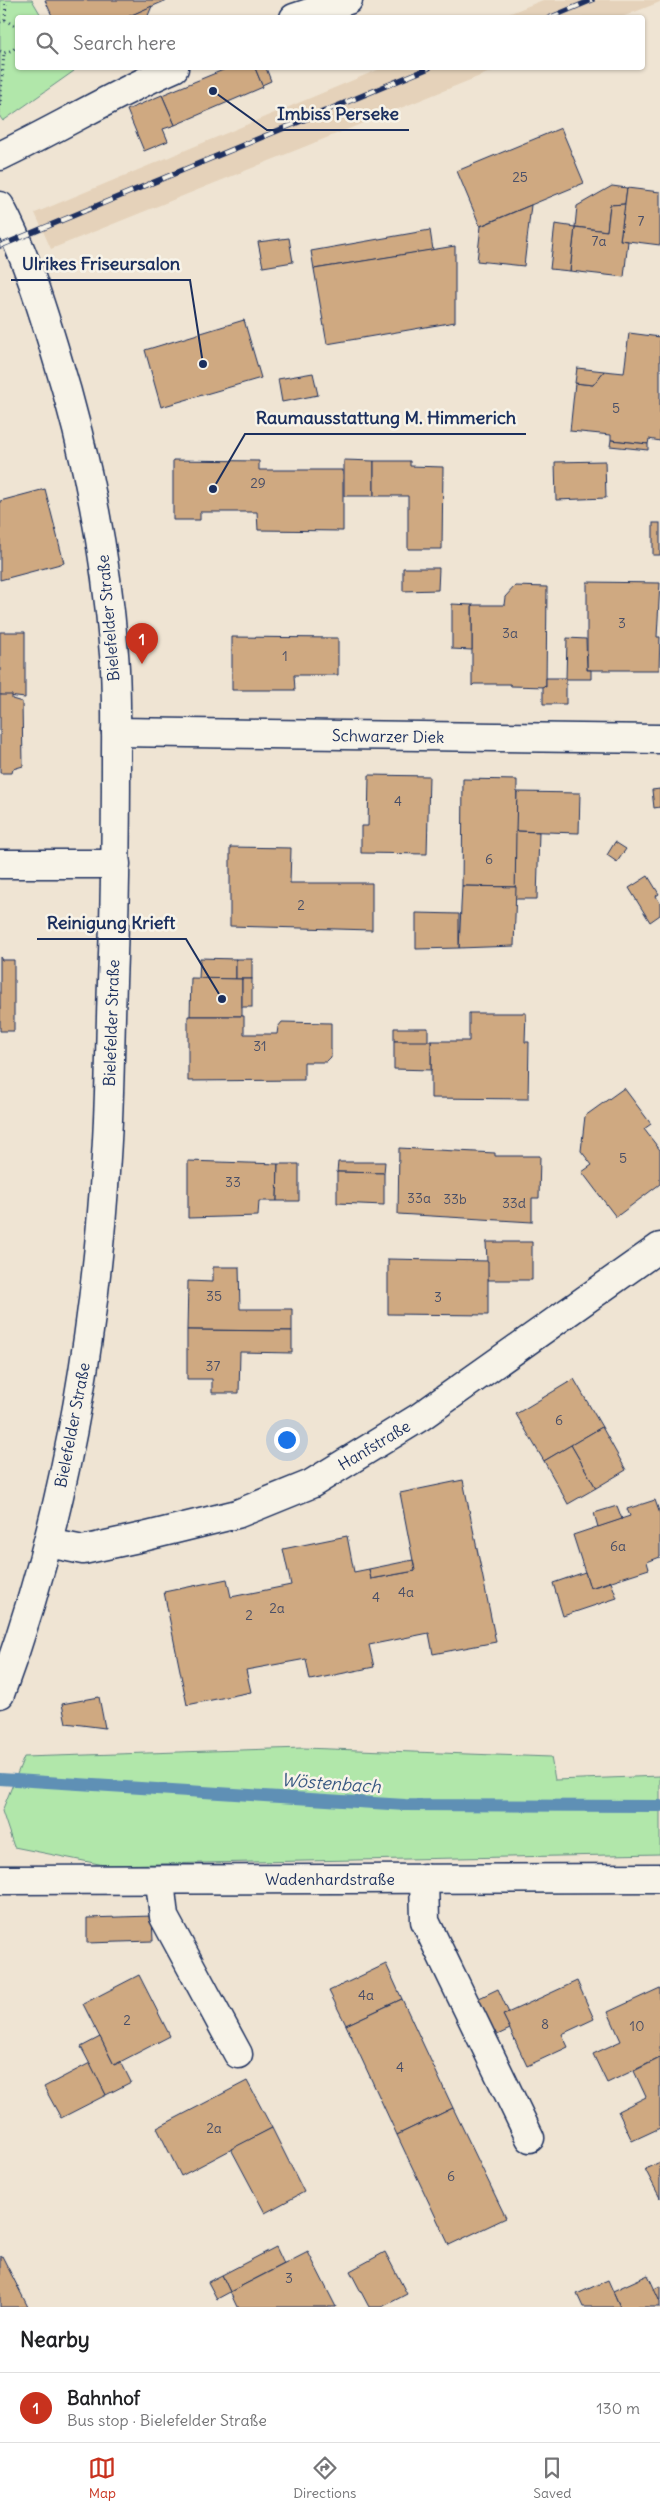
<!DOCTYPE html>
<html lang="en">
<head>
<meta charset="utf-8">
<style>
  body { margin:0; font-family:Delius,sans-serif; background:#f6f6f6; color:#202124 }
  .you { position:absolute; left:286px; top:1439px; width:18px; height:18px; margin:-12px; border:4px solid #fff; border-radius:50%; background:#1a73e8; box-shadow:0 0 0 8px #1a73e833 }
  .badge { display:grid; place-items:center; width:32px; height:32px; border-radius:50%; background:#c8321e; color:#fff; font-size:16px; font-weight:700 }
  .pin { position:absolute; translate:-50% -41px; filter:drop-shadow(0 1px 2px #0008) }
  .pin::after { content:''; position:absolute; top:26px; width:18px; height:15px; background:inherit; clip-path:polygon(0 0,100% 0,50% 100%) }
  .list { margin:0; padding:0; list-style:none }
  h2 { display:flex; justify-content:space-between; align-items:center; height:65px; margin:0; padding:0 20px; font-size:21px }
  h2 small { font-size:16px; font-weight:400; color:#757577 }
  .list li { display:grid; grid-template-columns:32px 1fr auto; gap:15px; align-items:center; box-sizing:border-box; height:70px; padding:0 20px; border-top:1px solid #e0e0e0 }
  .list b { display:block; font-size:19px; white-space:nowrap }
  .list p { margin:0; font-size:16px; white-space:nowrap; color:#757577 }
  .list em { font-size:16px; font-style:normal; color:#757577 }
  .icon { flex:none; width:28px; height:28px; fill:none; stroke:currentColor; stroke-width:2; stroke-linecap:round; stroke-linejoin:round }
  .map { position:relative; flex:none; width:660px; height:2307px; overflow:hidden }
  .search { position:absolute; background:#fff; box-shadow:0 1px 4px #0004; left:15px; right:15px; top:15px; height:55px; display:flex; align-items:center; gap:12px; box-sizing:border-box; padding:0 18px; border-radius:5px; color:#757577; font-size:19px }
  .sheet { height:135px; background:#fff }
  nav { display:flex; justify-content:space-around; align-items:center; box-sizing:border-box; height:70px; border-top:1px solid #e0e0e0; background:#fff; font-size:14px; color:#757577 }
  nav a { display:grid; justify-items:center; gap:2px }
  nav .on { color:#c8321e }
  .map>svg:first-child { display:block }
</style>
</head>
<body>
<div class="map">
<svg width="660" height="2307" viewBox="0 0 660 2307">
  <rect width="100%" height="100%" fill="#efe4d3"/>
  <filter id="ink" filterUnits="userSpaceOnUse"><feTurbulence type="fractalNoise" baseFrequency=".02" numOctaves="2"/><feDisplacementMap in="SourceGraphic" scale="10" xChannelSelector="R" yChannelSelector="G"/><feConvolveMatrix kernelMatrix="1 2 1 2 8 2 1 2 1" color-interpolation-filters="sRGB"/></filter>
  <g filter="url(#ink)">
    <!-- built -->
    <g fill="#e5d2ba">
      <path d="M543 0H660V2L622 17H501Z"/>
      <path d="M382 68H500L51 249 35 213Z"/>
    </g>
    <!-- green -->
    <g fill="#b1e7aa" stroke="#668b84">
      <path d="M0 0H32L42 17 18 18V68H72L74 71 3 121 0 117Z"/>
      <path d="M303 1748 551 1757 555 1780 660 1776V1854L104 1865 14 1847 2 1811 24 1757Z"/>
    </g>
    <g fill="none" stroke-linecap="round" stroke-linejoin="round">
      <!-- stream -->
      <path stroke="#5f90b5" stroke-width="12" d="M0 1779 405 1805 660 1806"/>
    </g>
    <!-- building -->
    <g fill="#cfa981" stroke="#1b2f5e">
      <path d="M45 0H167L125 18H53Z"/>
      <path d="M152 6 147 18H125Z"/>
      <path d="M228 68H255L263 87 175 125 162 95Z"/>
      <path d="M255 68H266L271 81 262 85Z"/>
      <path d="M162 95 175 125 163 129 168 141 144 151 127 110Z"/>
      <path d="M561 128 584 183 480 226 457 171Z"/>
      <path d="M612 186 627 188 625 204 610 205 607 231 575 227 577 206Z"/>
      <path d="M627 188 660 192V245L620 240Z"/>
      <path d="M625 204 620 240 628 241 624 277 570 271 575 227 607 231 610 205Z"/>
      <path d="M531 205 524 266 477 261 481 226Z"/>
      <path d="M555 224 575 227 570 271 550 269Z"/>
      <path d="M430 230 433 250 314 269 311 251Z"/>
      <path d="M289 238 293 262 263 267 258 242Z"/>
      <path d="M455 246V322L327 344 314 269Z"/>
      <path d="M244 320 261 378 161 407 145 350Z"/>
      <path d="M629 333 660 337V441L649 439 648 444 611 440V435L570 431 575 383 593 385 604 371 624 373Z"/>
      <path d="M577 368 604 371 593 385 575 383Z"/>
      <path d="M313 373 318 395 282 402 278 379Z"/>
      <path d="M611 440 648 444V450L610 446Z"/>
      <path d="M173 460 259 461V470H343V531L258 530 257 512H200V520H173Z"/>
      <path d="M344 460 374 461V496H344Z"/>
      <path d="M374 461H410V466L443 467 442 549H408V496H374Z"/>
      <path d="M605 461 606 498 556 500 555 462Z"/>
      <path d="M45 489 64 563 0 580V501Z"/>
      <rect x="653" y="523" width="7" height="32"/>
      <path d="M403 568H439L438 590 403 591Z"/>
      <path d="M587 582 660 583 657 637H660L659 670H587Z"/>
      <path d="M515 586 547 587 546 687 511 686 510 684H474L472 686V605H504L505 597Z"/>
      <path d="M452 604 472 605V650L452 649Z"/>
      <path d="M0 632H25V698L0 695Z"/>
      <path d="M232 637 338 638V675H294L295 690H232Z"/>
      <path d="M567 638 586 639 587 670H591V679H566Z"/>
      <path d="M546 678H566V704H543V686L546 687Z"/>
      <path d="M0 695H12V699L22 702 23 766 13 769 12 773H0Z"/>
      <path d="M369 775 429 776 427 854 361 853V826H368Z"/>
      <path d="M463 779 517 780 516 887 462 886Z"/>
      <path d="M660 789V807L654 808 652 790Z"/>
      <path d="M517 792 580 793 579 833 516 831Z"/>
      <path d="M516 831 539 832 537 899H515Z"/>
      <path d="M615 842 626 849 617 862 607 855Z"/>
      <path d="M230 847 291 848 290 883H372V930L230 926Z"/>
      <path d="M648 876 659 894 656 896 660 903V915L650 922 629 888Z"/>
      <path d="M462 886 516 887 514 946 459 948Z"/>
      <path d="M416 913 459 914V948L416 949Z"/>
      <path d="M0 957 2 960H14V1031H0Z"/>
      <path d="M200 958 236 959V979H199Z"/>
      <rect x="236" y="959" width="16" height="20"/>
      <path d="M191 978 242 979V1016H190Z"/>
      <rect x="242" y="979" width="10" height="28"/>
      <path d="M469 1013H526L525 1042H529L528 1099 431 1098V1041H469Z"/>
      <path d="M188 1016H244V1034H277L278 1027 282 1022 331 1023V1057L326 1062H304V1080L188 1081Z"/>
      <path d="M394 1028H428V1042L394 1041Z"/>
      <path d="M394 1041H431V1070L394 1069Z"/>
      <path d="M624 1088 651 1124 644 1129 660 1150V1184L616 1217 582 1172 592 1165 581 1151 585 1116Z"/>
      <path d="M399 1148 495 1153V1156H540L539 1198H532V1222L398 1214Z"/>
      <path d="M188 1161 278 1164 277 1201H259L258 1216 188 1218Z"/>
      <path d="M338 1162H385L384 1173 337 1172Z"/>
      <path d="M278 1164H299V1201H277Z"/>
      <path d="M337 1172 384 1173V1205L337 1203Z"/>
      <path d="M486 1242H532V1280H488Z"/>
      <path d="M388 1259 488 1261V1315L388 1314Z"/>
      <path d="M213 1267H239L240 1309H292V1331L187 1330 188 1281 213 1282Z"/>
      <path d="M187 1330 292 1331V1353L240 1352 239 1393H212V1379H187Z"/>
      <path d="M574 1379 602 1427 544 1461 516 1414Z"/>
      <path d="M602 1427 626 1470 596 1488 571 1445Z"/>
      <path d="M571 1445 596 1488 568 1504 544 1461Z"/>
      <path d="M463 1480 496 1642 433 1654 429 1633 369 1645 374 1667 310 1680 306 1659 246 1670 251 1692 187 1705 164 1592 227 1579 231 1597 291 1585 283 1549 347 1536 354 1572 369 1569 371 1579 415 1571 400 1493Z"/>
      <path d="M655 1500 660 1514V1557L647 1562 649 1569 590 1588 573 1535 630 1516 627 1509Z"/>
      <path d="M617 1506 622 1519 598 1527 594 1513Z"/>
      <path d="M413 1560 415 1571 371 1579 369 1569Z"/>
      <path d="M585 1572 590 1588 611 1582 617 1598 563 1616 553 1583Z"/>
      <path d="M99 1697 105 1728 66 1723 62 1704Z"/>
      <path d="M152 1916 153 1941 87 1943V1918Z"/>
      <path d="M386 1964 402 1999 346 2025 329 1991Z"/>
      <path d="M139 1975 170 2036 114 2065 83 2004Z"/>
      <path d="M577 1981 594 2019 562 2034 568 2047 527 2066 503 2015Z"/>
      <path d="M660 1988V2058L607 2083 593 2054 621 2041 608 2012Z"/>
      <path d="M498 1989 509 2013 503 2015 510 2029 493 2037 475 2000Z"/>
      <path d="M402 1999 453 2108 397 2135 346 2025Z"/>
      <path d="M100 2037 114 2065 121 2062 131 2082 106 2095 81 2047Z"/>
      <path d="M660 2058V2128L632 2141 618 2111 646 2097 634 2071Z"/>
      <path d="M90 2063 106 2095 61 2118 44 2087Z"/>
      <path d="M247 2081 272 2128 181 2176 157 2128Z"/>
      <path d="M453 2108 506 2218 449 2245 397 2135Z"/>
      <path d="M272 2128 304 2192 265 2213 231 2149Z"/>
      <path d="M660 2162V2198L645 2169Z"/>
      <path d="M276 2247 284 2264 230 2292 222 2275Z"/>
      <path d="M308 2252 336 2307H237L230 2292Z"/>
      <path d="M385 2252 407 2294 382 2307H369L350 2271Z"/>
      <path d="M2 2256 28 2307H0V2257Z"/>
      <path d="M222 2275 230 2292 217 2299 208 2282Z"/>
      <path d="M648 2275 660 2301V2307H620L613 2291Z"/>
      <path d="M608 2280 620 2307H583L577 2294Z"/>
      <path d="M660 2286V2300H659L654 2289Z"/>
    </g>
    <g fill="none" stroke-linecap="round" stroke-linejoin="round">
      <!-- minor casing -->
      <g stroke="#1b2f5e" stroke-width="31">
        <g id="minor">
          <path d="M294 18 348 0"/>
          <path d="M0 156C59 128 114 94 174 68"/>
          <path d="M0 206C24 251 39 299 54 348 85 447 106 550 114 654 117 689 116 725 116 761 116 835 115 908 112 982 110 1040 110 1099 106 1157 95 1340 64 1523 0 1694"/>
          <path d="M116 732 660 739"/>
          <path d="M0 864H116"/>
          <path d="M48 1543 83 1550 143 1537 237 1514 311 1484 420 1417 660 1247"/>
          <path d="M424 1878 425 1921 530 2138"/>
          <path d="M0 1880 660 1878"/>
          <path d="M160 1881 164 1917 238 2054"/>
        </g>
      </g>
      <!-- path -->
      <g stroke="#1b2f5e" stroke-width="3" stroke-dasharray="1 4" stroke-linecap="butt">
        <path d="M5 20 6 0"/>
        <path d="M0 22 5 20 18 28"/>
        <path d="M0 51 4 53 13 50 18 45"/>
        <path d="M0 106 4 53"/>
      </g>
      <!-- minor -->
      <use href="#minor" stroke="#f7f3e8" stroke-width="28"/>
      <!-- rail casing -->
      <g stroke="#1b2f5e" stroke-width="5.5">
        <g id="rail">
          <path d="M549 18 592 0"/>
          <path d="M0 246 429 68"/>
        </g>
      </g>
      <!-- rail -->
      <use href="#rail" stroke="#f7f3e8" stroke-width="4" stroke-dasharray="11" stroke-linecap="butt"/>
    </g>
  </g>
  <g text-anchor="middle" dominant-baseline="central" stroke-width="5" stroke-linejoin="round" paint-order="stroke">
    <!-- number labels -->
    <g font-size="14" fill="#484e67">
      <text x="520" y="177">25</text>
      <text x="641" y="221">7</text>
      <text x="599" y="241">7a</text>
      <text x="616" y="408">5</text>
      <text x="258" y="483">29</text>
      <text x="622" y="623">3</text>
      <text x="510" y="633">3a</text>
      <text x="285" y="656">1</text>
      <text x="398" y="801">4</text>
      <text x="489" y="859">6</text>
      <text x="301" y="905">2</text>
      <text x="260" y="1046">31</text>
      <text x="623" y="1158">5</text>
      <text x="233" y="1182">33</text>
      <text x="419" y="1198">33a</text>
      <text x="455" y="1199">33b</text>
      <text x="514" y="1203">33d</text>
      <text x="214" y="1296">35</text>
      <text x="438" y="1297">3</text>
      <text x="213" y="1366">37</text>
      <text x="559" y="1420">6</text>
      <text x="618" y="1546">6a</text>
      <text x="406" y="1592">4a</text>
      <text x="376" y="1597">4</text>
      <text x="277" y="1608">2a</text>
      <text x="249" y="1615">2</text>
      <text x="366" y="1995">4a</text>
      <text x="127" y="2020">2</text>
      <text x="545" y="2024">8</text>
      <text x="637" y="2026">10</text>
      <text x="400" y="2067">4</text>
      <text x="214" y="2128">2a</text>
      <text x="451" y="2176">6</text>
      <text x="289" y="2278">3</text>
    </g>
    <!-- street labels -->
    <g font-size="16" fill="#1b2f5e" stroke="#f7f3e8">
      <text transform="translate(108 618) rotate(-95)">Bielefelder Straße</text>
      <text transform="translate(388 736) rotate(1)">Schwarzer Diek</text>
      <text transform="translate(111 1023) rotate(-88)">Bielefelder Straße</text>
      <text transform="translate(72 1425) rotate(-79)">Bielefelder Straße</text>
      <text transform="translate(374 1445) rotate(-31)">Hanfstraße</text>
      <text x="330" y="1879">Wadenhardstraße</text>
    </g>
    <!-- water labels -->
    <g font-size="18" font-style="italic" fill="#385882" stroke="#f7f3e8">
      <text transform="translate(331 1783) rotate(4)">Wöstenbach</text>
    </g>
  </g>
  <!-- callouts -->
  <path fill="none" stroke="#1b2f5e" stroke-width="2" d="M213 91L267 130H409M203 364L190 280H11M213 489L245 434H526M222 999L186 939H37"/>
  <g fill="#1b2f5e" stroke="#f7f3e8" stroke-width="2">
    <circle cx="213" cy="91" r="5"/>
    <circle cx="203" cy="364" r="5"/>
    <circle cx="213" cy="489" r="5"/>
    <circle cx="222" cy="999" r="5"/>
  </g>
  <g font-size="18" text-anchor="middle" font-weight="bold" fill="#1b2f5e" stroke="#f7f3e8" stroke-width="5" stroke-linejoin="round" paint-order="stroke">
    <text x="338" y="120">Imbiss Perseke</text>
    <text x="101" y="270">Ulrikes Friseursalon</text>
    <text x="386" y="424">Raumausstattung M. Himmerich</text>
    <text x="111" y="929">Reinigung Krieft</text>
  </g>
</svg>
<div class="you"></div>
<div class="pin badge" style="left:142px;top:664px">1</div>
<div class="search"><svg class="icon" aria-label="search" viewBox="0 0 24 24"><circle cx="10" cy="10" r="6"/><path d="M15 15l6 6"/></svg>Search here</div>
</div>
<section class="sheet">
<h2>Nearby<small></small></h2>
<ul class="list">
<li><span class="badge">1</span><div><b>Bahnhof</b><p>Bus stop · Bielefelder Straße</p></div><em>130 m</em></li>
</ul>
</section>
<nav>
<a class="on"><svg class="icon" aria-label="map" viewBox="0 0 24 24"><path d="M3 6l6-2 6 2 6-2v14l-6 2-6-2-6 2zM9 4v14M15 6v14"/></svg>Map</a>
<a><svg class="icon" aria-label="directions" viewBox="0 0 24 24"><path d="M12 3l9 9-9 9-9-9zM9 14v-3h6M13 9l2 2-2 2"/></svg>Directions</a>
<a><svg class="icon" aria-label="saved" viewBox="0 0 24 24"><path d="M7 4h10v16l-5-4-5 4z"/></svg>Saved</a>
</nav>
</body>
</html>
